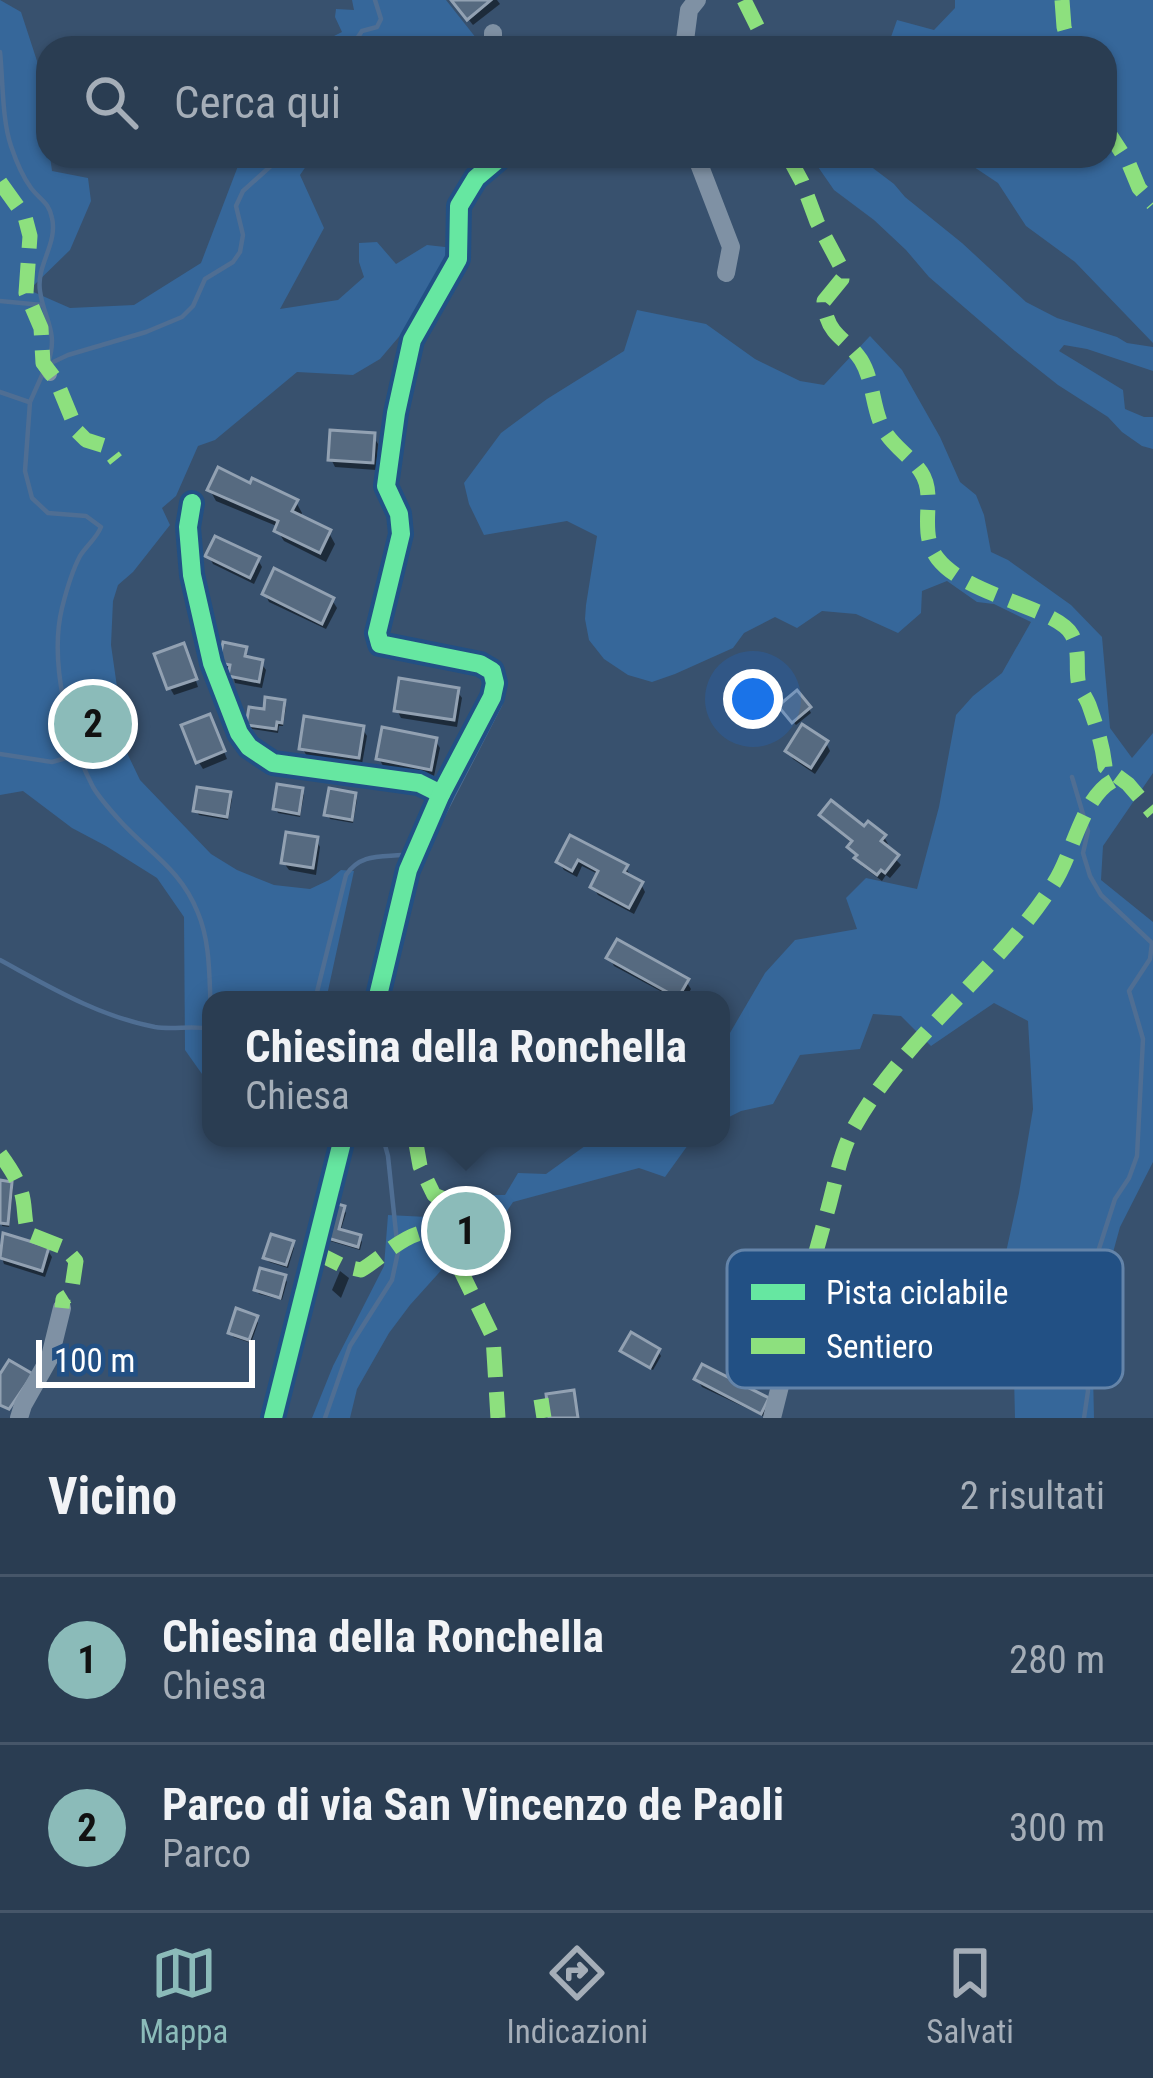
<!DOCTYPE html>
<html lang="it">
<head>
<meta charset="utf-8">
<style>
  body { margin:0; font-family:"Roboto Condensed",sans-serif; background:#36485c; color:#f1f3f6 }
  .scale { position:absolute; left:36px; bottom:30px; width:219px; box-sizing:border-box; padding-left:12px; border:6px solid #fff; border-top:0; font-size:33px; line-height:42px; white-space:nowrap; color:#fff; -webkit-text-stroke:9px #225084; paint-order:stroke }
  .you { position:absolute; left:753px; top:699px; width:42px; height:42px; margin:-30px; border:9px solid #fff; border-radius:50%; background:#1a73e8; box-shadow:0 0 0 18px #1a73e833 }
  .badge { display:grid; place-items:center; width:78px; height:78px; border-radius:50%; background:#8bbbb9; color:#111; font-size:39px; font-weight:700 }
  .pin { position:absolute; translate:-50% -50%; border:6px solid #fff; box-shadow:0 3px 12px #0006 }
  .popup { position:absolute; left:202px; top:991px; width:528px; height:156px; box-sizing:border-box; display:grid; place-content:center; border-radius:24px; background:#2a3d52; filter:drop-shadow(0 3px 9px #0005); font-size:39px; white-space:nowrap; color:#a5aeb8 }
  .popup b { font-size:45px; color:#f1f3f6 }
  .popup::after { content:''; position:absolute; left:50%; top:100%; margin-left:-24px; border:24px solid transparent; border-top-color:#2a3d52 }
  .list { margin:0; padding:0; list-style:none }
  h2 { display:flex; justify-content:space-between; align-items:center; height:156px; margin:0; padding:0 48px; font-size:51px }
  h2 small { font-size:39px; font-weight:400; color:#a5aeb8 }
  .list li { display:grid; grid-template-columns:78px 1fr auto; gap:36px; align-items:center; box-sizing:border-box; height:168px; padding:0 48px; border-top:3px solid #465669 }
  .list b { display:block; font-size:45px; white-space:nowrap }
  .list p { margin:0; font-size:39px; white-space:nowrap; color:#a5aeb8 }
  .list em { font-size:39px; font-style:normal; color:#a5aeb8 }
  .icon { flex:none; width:66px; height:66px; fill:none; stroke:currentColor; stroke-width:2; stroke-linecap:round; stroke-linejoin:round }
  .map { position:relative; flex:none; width:1153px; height:1418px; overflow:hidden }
  .search { position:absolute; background:#2a3d52; box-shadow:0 3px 9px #0004; left:36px; right:36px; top:36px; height:132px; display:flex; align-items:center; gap:30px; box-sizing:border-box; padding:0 42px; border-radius:36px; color:#a5aeb8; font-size:45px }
  .sheet { height:492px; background:#2a3d52 }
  nav { display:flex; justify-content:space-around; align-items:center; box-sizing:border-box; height:168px; border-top:3px solid #465669; background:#2a3d52; font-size:33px; color:#a5aeb8 }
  nav a { display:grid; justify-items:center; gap:6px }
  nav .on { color:#8bbbb9 }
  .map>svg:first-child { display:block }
</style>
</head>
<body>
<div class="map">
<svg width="1153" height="1418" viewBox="0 0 1153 1418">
  <rect width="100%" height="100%" fill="#38516e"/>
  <!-- green -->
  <g fill="#36679a">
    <path d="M0 0 21 12 37 61 38 98 47 134 52 171 88 178 91 201 70 250 29 290 70 308 134 305 201 263 238 166 248 156H313L300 175 324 228 280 309 338 300 364 277 359 262V243L377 242 396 264 427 245 454 248 432 298 380 359 353 375 297 372 215 440 198 446 176 496 162 508 170 525 133 572 118 585 113 601 111 645 121 715 128 755 140 780 211 854 237 870 274 885 310 889 329 880 341 870 354 871 326 1000H211V1074H202L185 1050 184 917 157 878 106 846 72 828 23 791 0 795Z"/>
    <path d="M352 0H446L480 43C459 53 424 50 401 42L399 48H328L332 37 342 32 335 17 336 9 354 10Z"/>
    <path d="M955 0H1153V343L1075 262 1026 226 998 183 968 163 964 156H1105V48H892L891 37 897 20 934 30 955 8Z"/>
    <path d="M775 156H857L894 184 905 197 962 243 1026 302 1057 318 1117 337 1127 343 1153 347V371L1087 349 1064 345 1059 351 1123 390 1125 409 1144 417H1153V449L1142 446 1122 432 1108 417 1058 385 1015 351 929 277 906 250 874 220 834 190 816 164Z"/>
    <path d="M637 310 706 324 755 359 800 381 824 385 870 336 902 370 940 437 960 482 976 495 984 515 991 552 1008 560 1071 605 1102 637 1110 728 1132 758 1153 733V773L1103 846 1101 880 1153 922V1162L1120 1227 1092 1329 1094 1418H1015L1014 1377 997 1310 1003 1266 1019 1193 1033 1109 1028 1021 994 1003 931 1046 901 1016 873 1014 860 1049 800 1055 773 1104 741 1111 721 1121V1042L727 1038 765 973 795 940 857 929 846 898 866 878 917 889 939 807 956 715 973 696 1002 673 1031 622 994 604 977 602 947 581 922 591 921 613 898 633 856 614 822 611 797 628 775 617 744 633 733 648 675 674 652 682 628 675 604 659 589 640 585 619 586 605 597 536 567 521 484 535 469 504 464 483 501 433 547 399 624 351Z"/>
    <path d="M596 1138H693L665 1177 639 1168 513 1202 495 1229 455 1255 410 1305 389 1333 357 1389 350 1418H312L333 1366 384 1266 388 1215 427 1217 442 1211 469 1206 484 1195H505L518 1173 546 1174Z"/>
  </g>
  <!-- shadow -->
  <g fill="#0007">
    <path d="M453 0H497L500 4 473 25Z"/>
    <path d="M373 436 378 444 376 470 335 467 331 459Z"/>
    <path d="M210 490 296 502 302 513 299 518 329 533 335 544 326 562 284 541 277 530 279 527 216 501Z"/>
    <path d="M209 556 258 560 262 567 254 584 213 564Z"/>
    <path d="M265 594 332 600 337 608 326 629 269 602Z"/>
    <path d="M245 650 249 658 261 663 266 670 262 688 235 683 232 671 227 670 222 663Z"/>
    <path d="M187 654 198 687 174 695 170 688Z"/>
    <path d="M457 691 462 698 457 727 401 718 397 710Z"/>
    <path d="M283 703 286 707 283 726H279L278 733 252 729 249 724Z"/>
    <path d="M809 709 811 713 796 725 784 711Z"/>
    <path d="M213 725 227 759 203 769 198 761Z"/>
    <path d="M362 728 367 736 362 764 307 756 302 748Z"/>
    <path d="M435 740 440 748 434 776 383 766 379 758Z"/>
    <path d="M826 743 830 751 815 774 793 759 788 751Z"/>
    <path d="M301 791 304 795 300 817 278 813 276 809Z"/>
    <path d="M229 795 232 799 228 820 199 815 196 811Z"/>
    <path d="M354 796 357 800 353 823 330 819 328 815Z"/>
    <path d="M823 815 884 837 888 844 885 848 901 865 890 878 886 875 882 881 862 866 850 847 853 844 827 823Z"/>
    <path d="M571 839 626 868 630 875 629 878 641 884 645 892 634 914 598 895 593 887 600 875 582 866 577 877 564 870 559 862Z"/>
    <path d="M316 840 320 847 316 875 289 870 284 863Z"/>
    <path d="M610 958 686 981 691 989 685 1000H677L614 966Z"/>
    <path d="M10 1184 13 1189 9 1227 2 1226 0 1210Z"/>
    <path d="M343 1209 346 1213 340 1233 359 1238 362 1242 360 1250 330 1241 328 1237Z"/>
    <path d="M5 1236 47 1249 52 1257 45 1277 4 1264 0 1253Z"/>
    <path d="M292 1243 294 1248 288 1268 269 1262 266 1258Z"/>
    <path d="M340 1271 349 1278 341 1298 332 1290Z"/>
    <path d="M284 1277 287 1282 282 1300 259 1294 257 1290Z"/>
    <path d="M255 1318 258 1323 251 1343 233 1337 231 1332Z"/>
    <path d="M624 1351H658L661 1356 653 1370 626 1355Z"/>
    <path d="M697 1379 767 1400V1418L702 1387Z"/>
  </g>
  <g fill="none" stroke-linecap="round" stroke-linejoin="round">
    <!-- stream -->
    <g stroke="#4f6e93" stroke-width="4.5">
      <path d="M356 48V40L362 31 377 27 381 19 375 0"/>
      <path d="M0 52C3 80 2 120 11 146 15 158 23 177 31 188 40 200 49 202 52 218 58 244 36 265 40 291 44 320 59 331 48 363"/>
      <path d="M0 301 42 305"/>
      <path d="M49 364 68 355 146 332 182 317 193 306 205 279 233 262 240 252 243 235 236 206 243 191 282 156"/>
      <path d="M43 373 30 402 25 471 32 498 48 513 86 516 101 527C96 539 87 545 80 556 72 571 66 592 62 608 49 661 68 739 93 787 100 799 112 812 122 823 151 854 181 870 198 913 211 944 209 980 211 1013"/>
      <path d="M0 392 29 402"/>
      <path d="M0 754 52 762 77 755"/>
      <path d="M1072 777 1088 831 1083 853 1090 876 1101 895 1152 943 1150 959 1129 991 1143 1039 1137 1156 1129 1178 1115 1199 1087 1286 1080 1346 1088 1391 1084 1418"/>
      <path d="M431 839 500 705"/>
      <path d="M0 960C50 987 98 1016 155 1027 174 1030 192 1025 211 1029"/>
      <path d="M315 1000 346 875C360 854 379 857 402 855"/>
      <path d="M325 1418 350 1346 392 1280 398 1252 388 1156 383 1138"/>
    </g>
  </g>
  <!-- building -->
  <g fill="#566a80" stroke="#92a1b2" stroke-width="3">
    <path d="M451 0H491L467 20Z"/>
    <path d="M330 430 375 433 373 463 328 460Z"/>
    <path d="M218 467 250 483 252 478 298 500 292 511 331 530 320 553 274 531 278 521 207 490Z"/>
    <path d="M215 536 260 557 250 578 205 556Z"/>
    <path d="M274 568 334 598 322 624 262 594Z"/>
    <path d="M223 642 247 647 245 656 263 660 259 682 228 676 230 665 219 663Z"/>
    <path d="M184 643 197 679 167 689 154 654Z"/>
    <path d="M399 678 459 688 454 720 394 711Z"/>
    <path d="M797 690 811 707 792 723 778 706Z"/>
    <path d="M265 697 285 700 282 723 277 722 276 729 246 725 249 707 264 709Z"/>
    <path d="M210 714 225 751 196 763 181 725Z"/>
    <path d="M304 716 364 726 359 758 299 749Z"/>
    <path d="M802 724 828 741 811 768 785 751Z"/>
    <path d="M382 727 437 738 431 770 376 759Z"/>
    <path d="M277 784 303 788 299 814 273 809Z"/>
    <path d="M197 787 231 792 227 817 193 811Z"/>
    <path d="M329 788 356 793 352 820 324 815Z"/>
    <path d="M831 800 864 826 868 821 886 835 881 841 899 855 885 873 881 870 877 875 854 858 857 855 847 847 852 841 819 815Z"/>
    <path d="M286 832 318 837 313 868 281 863Z"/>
    <path d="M570 835 628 865 624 872 643 882 629 908 590 887 598 871 578 860 572 871 556 862Z"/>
    <path d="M617 939 689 979 678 998 606 958Z"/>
    <path d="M0 1180 12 1182 8 1224 0 1223Z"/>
    <path d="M334 1203 345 1206 339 1229 361 1235 358 1247 324 1237Z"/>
    <path d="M472 1218 480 1234 461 1243 453 1228Z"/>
    <path d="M3 1233 49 1247 42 1271 0 1258Z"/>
    <path d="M271 1234 294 1241 286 1265 263 1258Z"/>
    <path d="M260 1268 286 1275 280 1298 254 1290Z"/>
    <path d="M236 1308 258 1316 249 1340 228 1333Z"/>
    <path d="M631 1332 660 1349 650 1368 620 1351Z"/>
    <path d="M9 1360 33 1374 9 1409 0 1405V1374Z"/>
    <path d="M702 1364 769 1398 761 1414 694 1379Z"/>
    <path d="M574 1390 578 1418H549L546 1394Z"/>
  </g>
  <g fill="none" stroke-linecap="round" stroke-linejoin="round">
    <!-- pedestrian -->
    <path stroke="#7f91a4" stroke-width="14" d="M43 363 50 374"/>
    <!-- minor -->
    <g stroke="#7f91a4" stroke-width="18">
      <path d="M493 48V33"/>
      <path d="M684 48 689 10 697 0"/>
      <path d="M696 156 731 247 726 273"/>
      <path d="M192 503 188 527 192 575 212 663 239 733 249 747 273 763 419 783 441 794"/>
      <path d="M377 1000 408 870 441 794 492 697 495 683 492 671 480 664 380 644 377 633 401 534 399 514 386 486 396 413 412 340 458 259 459 206 476 178 502 156"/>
      <path d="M19 1418 23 1405 50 1357 62 1308"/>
      <path d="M273 1418 343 1138"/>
      <path d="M772 1418 780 1386"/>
    </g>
    <!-- quiet -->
    <g stroke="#8de07e" stroke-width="15" stroke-dasharray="30 15" stroke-linecap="butt">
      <path d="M744 0 768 48"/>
      <path d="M1062 0 1064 27 1070 48"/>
      <path d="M1105 127 1129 164 1139 188 1153 204"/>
      <path d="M788 156 802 182 817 222 842 269V279L824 301C826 336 845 336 861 360 874 381 872 409 884 430 893 446 911 457 921 472 938 497 916 531 938 559 967 596 1058 608 1072 635 1080 651 1076 664 1078 680 1079 689 1086 697 1089 705 1096 725 1103 746 1105 767L1128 784 1153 813"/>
      <path d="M0 182 25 217 30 236 26 293 41 328 43 363 56 380 77 431 86 440 105 446 116 460"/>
      <path d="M415 1138 420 1166 434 1195 454 1203 456 1220 443 1234"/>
      <path d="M0 1154C8 1165 17 1178 21 1191 26 1206 23 1220 29 1234L65 1248 76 1261 71 1294 63 1299 62 1308"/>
      <path d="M313 1251 343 1266 361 1270C384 1257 414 1222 443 1234L493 1337 498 1418"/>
      <path d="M780 1386C796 1327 811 1268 828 1209 835 1184 840 1154 852 1131 903 1037 997 973 1054 883 1074 853 1083 790 1119 778"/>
      <path d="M541 1399 544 1418"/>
    </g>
    <!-- cycleway casing -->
    <g stroke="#225084" stroke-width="26">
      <g id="cycleway">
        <path d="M192 503 188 527 192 575 212 663 239 733 249 747 273 763 419 783 441 794"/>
        <path d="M377 1000 408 870 441 794 492 697 495 683 492 671 480 664 380 644 377 633 401 534 399 514 386 486 396 413 412 340 458 259 459 206 476 178 502 156"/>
        <path d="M273 1418 343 1138"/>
      </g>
    </g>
    <!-- cycleway -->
    <use href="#cycleway" stroke="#66e7a1" stroke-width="18"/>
  </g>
  <!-- legend -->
  <rect x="727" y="1250" width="396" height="138" rx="18" fill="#225084" stroke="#6484a9" stroke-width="3"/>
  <rect x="751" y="1284" width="54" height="16" fill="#66e7a1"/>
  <rect x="751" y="1338" width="54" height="16" fill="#8de07e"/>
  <g font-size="33" fill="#fff">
    <text x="826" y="1304">Pista ciclabile</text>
    <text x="826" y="1358">Sentiero</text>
  </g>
</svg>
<div class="scale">100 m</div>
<div class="you"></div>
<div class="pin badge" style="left:466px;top:1231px">1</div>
<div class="popup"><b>Chiesina della Ronchella</b>Chiesa</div>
<div class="pin badge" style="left:93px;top:724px">2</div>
<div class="search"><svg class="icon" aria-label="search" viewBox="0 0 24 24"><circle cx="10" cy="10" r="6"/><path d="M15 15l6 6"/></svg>Cerca qui</div>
</div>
<section class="sheet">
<h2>Vicino<small>2 risultati</small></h2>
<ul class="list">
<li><span class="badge">1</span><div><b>Chiesina della Ronchella</b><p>Chiesa</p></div><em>280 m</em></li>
<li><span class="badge">2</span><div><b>Parco di via San Vincenzo de Paoli</b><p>Parco</p></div><em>300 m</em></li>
</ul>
</section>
<nav>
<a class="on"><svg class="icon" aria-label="map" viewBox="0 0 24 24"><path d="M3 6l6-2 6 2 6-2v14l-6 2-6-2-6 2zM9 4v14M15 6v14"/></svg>Mappa</a>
<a><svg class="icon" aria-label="directions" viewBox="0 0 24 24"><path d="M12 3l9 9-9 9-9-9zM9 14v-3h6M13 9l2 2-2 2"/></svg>Indicazioni</a>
<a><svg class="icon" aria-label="saved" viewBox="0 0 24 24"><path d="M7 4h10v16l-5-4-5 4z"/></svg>Salvati</a>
</nav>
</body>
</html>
